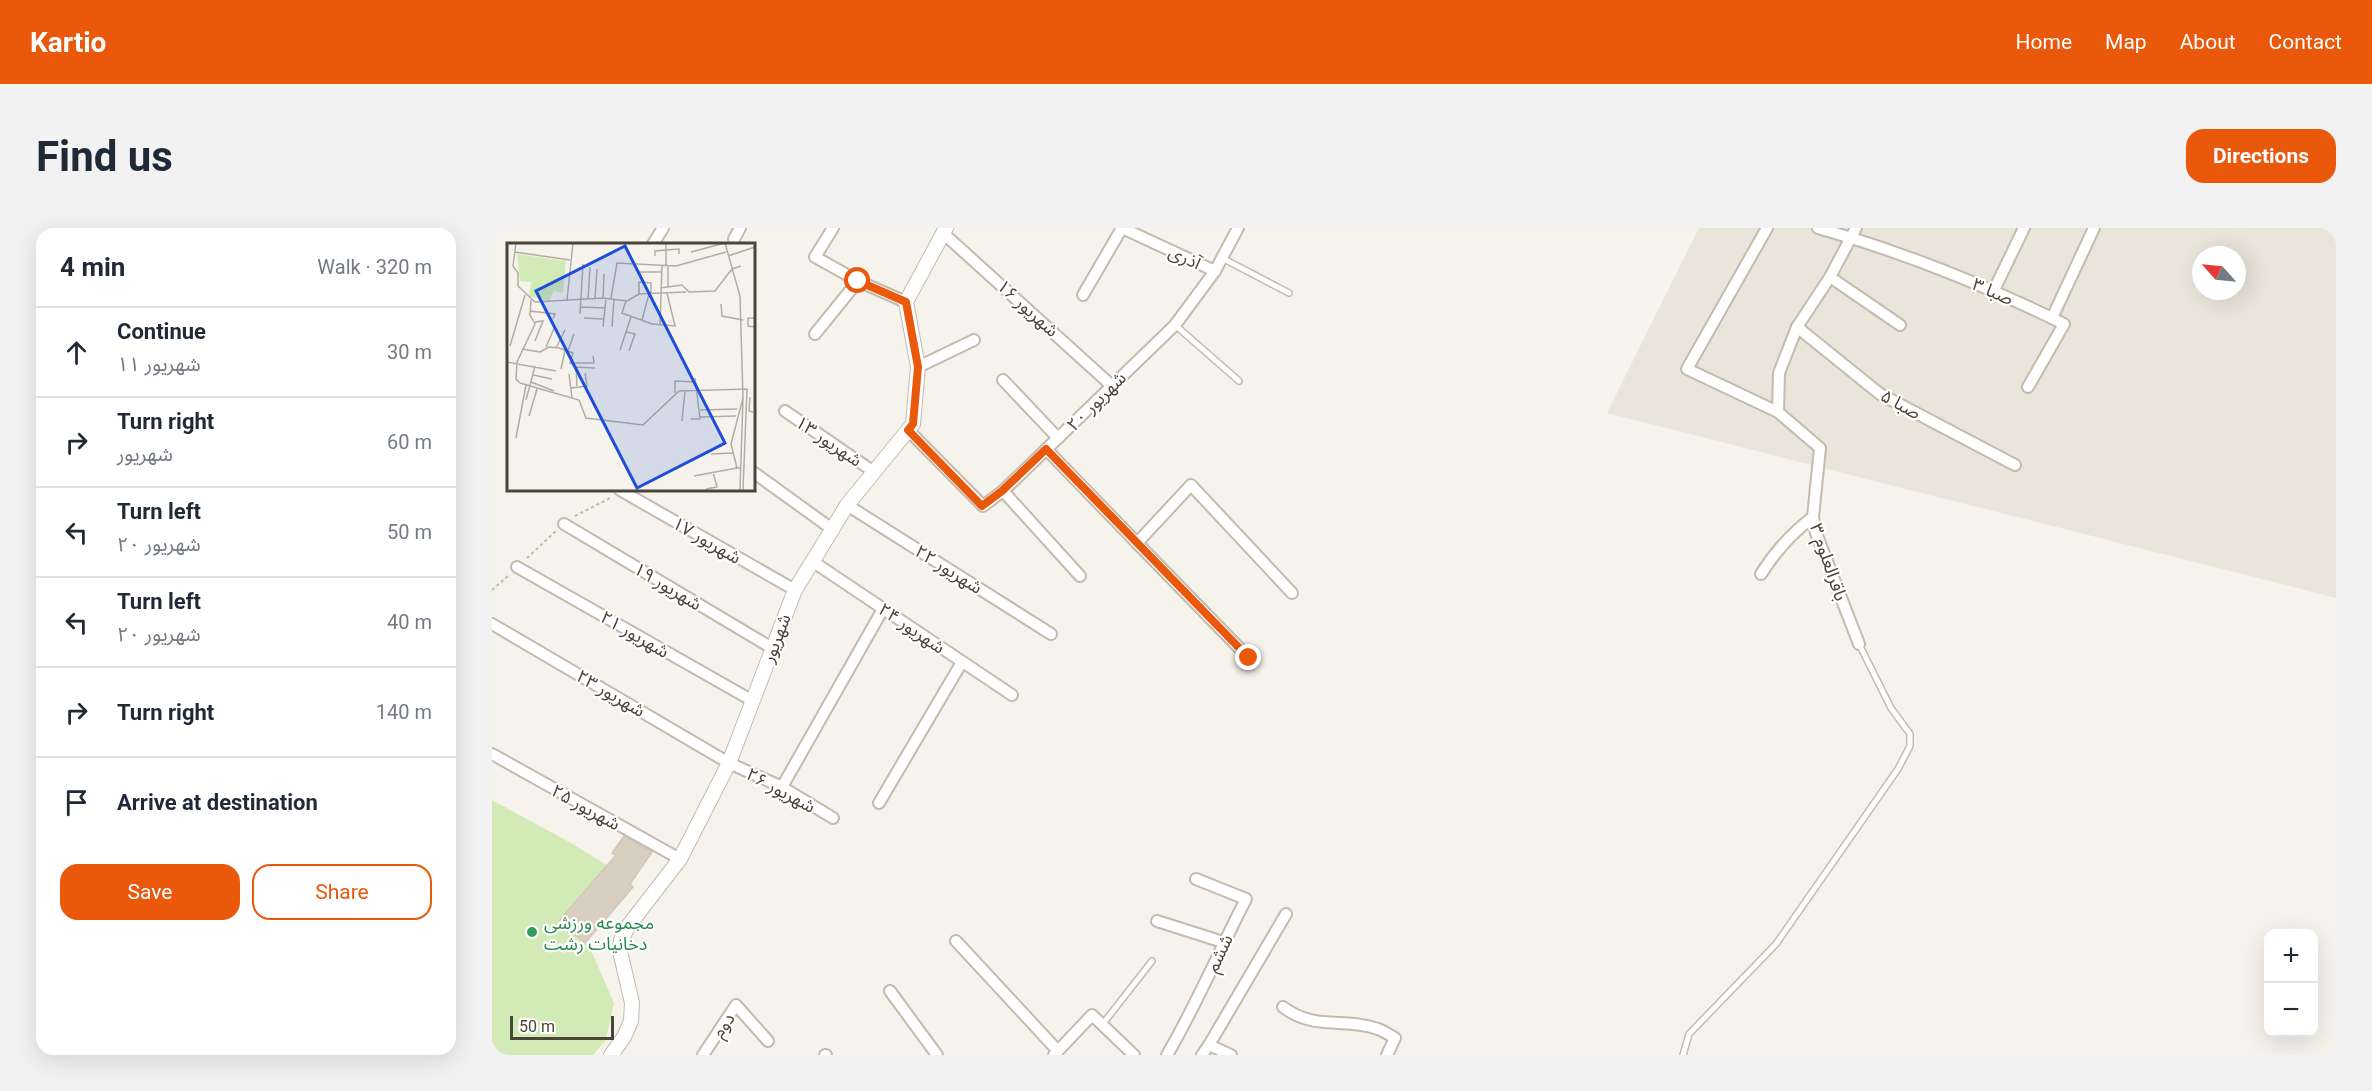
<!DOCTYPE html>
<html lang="en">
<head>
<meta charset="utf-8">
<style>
  body { margin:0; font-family:Roboto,"Noto Sans Arabic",sans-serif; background:#f2f2f3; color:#1f2937 }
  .controls { position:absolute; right:18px; bottom:18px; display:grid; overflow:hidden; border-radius:12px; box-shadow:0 6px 24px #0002 }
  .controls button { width:54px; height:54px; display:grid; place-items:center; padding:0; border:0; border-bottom:2px solid #e0e1e3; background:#fff; color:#1f2937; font:30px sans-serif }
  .compass { position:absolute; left:1700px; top:18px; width:54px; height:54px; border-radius:50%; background:#fff; box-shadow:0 6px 24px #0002; rotate:297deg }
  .scale { position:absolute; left:18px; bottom:15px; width:104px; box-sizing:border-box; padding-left:6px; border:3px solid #4b4439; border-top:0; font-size:16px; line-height:21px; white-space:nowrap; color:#4b4439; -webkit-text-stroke:4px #fff; paint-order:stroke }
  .stop { position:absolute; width:18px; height:18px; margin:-14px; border:4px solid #ea580c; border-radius:50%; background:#fff }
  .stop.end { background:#ea580c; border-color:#fff; box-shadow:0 2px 6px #0008 }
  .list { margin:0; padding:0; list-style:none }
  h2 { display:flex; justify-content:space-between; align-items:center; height:78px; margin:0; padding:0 24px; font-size:26px }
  h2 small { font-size:20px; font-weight:400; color:#747a83 }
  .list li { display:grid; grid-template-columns:39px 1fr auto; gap:18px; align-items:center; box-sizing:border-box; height:90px; padding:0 24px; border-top:2px solid #e0e1e3 }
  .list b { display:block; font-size:22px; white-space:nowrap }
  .list p { margin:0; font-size:20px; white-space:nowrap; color:#747a83 }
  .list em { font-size:20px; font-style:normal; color:#747a83 }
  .actions { display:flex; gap:12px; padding:18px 24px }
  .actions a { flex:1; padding:14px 0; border:2px solid #ea580c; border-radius:18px; text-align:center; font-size:21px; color:#ea580c }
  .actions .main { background:#ea580c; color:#fff }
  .icon { flex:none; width:33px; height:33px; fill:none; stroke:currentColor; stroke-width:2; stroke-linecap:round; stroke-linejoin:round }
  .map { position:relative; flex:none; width:1844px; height:827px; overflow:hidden; border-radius:18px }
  header { display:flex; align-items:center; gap:36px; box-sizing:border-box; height:84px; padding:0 30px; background:#ea580c; color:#fff }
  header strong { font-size:28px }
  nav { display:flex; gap:33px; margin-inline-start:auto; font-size:21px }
  .intro { display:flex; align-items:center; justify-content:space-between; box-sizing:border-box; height:144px; padding:0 36px }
  h1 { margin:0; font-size:42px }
  .button { padding:15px 27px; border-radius:18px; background:#ea580c; color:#fff; font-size:21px; font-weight:700 }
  main { display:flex; gap:36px; padding:0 36px }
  aside { flex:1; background:#fff; border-radius:18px; box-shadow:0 6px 24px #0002 }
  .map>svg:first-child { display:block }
</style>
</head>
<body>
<header>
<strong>Kartio</strong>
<nav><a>Home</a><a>Map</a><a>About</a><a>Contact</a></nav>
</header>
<div class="intro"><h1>Find us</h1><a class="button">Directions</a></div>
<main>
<aside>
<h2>4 min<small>Walk · 320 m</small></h2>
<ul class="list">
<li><svg class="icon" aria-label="ahead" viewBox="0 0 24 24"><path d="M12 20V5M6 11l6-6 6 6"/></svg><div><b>Continue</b><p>شهریور ۱۱</p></div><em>30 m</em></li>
<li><svg class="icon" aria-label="right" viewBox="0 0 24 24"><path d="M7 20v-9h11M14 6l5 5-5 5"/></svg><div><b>Turn right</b><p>شهریور</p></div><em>60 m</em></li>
<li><svg class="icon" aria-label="left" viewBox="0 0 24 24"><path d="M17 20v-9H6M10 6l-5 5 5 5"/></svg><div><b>Turn left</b><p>شهریور ۲۰</p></div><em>50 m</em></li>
<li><svg class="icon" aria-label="left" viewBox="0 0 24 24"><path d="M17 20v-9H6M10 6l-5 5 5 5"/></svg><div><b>Turn left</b><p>شهریور ۲۰</p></div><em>40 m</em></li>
<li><svg class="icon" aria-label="right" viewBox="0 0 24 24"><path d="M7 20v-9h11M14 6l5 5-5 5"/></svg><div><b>Turn right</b></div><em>140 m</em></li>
<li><svg class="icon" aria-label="arrive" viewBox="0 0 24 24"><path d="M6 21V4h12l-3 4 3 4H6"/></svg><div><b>Arrive at destination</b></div></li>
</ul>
<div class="actions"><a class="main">Save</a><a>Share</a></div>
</aside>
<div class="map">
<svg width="1844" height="827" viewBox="0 0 1844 827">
  <rect width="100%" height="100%" fill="#f6f3ec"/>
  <!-- residential -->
  <path fill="#eae5da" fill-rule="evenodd" d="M1207 0H1844V370L1115 185ZM1709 27H1745V63H1709Z"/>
  <!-- green -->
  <path fill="#d2eab5" d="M0 572 79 615 115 637 68 693 98 720 122 775 114 812 101 827H0Z"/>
  <!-- building -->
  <path fill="#d8cfc1" stroke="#d3c7b4" stroke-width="1.5" d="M132 608 160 624 138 656 141 659 93 715 67 693 124 627 120 625Z"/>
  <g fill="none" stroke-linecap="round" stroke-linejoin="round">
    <!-- service casing -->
    <g stroke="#c2bbae" stroke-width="8">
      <g id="service">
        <path d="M730 30 797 65"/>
        <path d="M683 97 747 153"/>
        <path d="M610 797 660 733"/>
        <path d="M1191 827 1197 806 1284 716 1406 541 1418 518V506L1399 480 1367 416"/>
      </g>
    </g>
    <!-- minor casing -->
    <g stroke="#c2bbae" stroke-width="14">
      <g id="minor">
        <path d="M341 0 323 29 366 53 414 74"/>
        <path d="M630 0 723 43"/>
        <path d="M1275 0 1195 141 1286 184"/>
        <path d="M1326 0C1411 24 1493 57 1572 96L1536 159"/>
        <path d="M1364 0 1338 49 1305 99 1287 145 1286 184 1328 220 1321 289 1324 305 1367 416"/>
        <path d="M451 5 619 157"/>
        <path d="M242 11 248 0"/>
        <path d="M161 16 171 0"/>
        <path d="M1338 49 1408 97"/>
        <path d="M1502 62 1532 0"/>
        <path d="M591 67 630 0"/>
        <path d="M1560 90 1602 0"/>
        <path d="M1305 99 1388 166 1523 237"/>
        <path d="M323 106 366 53"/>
        <path d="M426 139 482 112"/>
        <path d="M511 152 566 210"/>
        <path d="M293 183 382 244"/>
        <path d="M416 202 491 278 511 263 683 97 723 43 746 0"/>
        <path d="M554 221 645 315 699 257 800 365"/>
        <path d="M261 244 340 301"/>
        <path d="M128 262 303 362"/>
        <path d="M511 263 588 348"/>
        <path d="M355 277 559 406"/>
        <path d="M72 296 280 420"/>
        <path d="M645 315 757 430"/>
        <path d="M320 333 520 467"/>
        <path d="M25 339 261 473"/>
        <path d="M1269 346C1284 322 1300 305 1321 289"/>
        <path d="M0 396 237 535 290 559 341 590"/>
        <path d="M0 526 188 631"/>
        <path d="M290 559 391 381"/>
        <path d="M387 575 470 434"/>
        <path d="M665 693 731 714"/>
        <path d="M464 713 566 823"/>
        <path d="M398 763 445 827"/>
        <path d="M791 779C822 803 853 789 886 801 892 803 897 807 903 810L895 827"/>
        <path d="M717 817 794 686"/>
        <path d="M211 827 244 777 276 813"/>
        <path d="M333 827H334"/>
        <path d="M562 827 600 787 642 827"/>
        <path d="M675 827C705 776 727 723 754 671L704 651"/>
        <path d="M710 827 717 817 739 827"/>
      </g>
    </g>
    <!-- tertiary casing -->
    <g stroke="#c2bbae" stroke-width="16">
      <path id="tertiary" d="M119 827 132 809 139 793 140 775 128 723 129 712 137 697 188 631 237 535 303 362 355 277 421 196 426 139 414 74 454 0"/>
    </g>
    <!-- path -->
    <g stroke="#c4b79f" stroke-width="2" stroke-dasharray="3 3" stroke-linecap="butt">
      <path d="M83 288 120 269"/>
      <path d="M35 330 64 303"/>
      <path d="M0 362 16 348"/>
    </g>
    <!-- service -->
    <use href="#service" stroke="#fff" stroke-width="5"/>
    <!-- minor -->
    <use href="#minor" stroke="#fff" stroke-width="10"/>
    <!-- tertiary -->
    <use href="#tertiary" stroke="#fff" stroke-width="14"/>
  </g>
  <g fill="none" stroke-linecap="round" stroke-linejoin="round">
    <!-- route -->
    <path stroke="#ea580c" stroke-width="8" d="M366 53 414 74 426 139 421 196 416 202 490 278 510 263 554 221 757 430"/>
  </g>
  <!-- markers -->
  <circle fill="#2e9e5b" stroke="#fff" stroke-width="2" cx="40" cy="704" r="6"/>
  <g text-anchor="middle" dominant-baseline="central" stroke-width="4.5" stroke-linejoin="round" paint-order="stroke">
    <!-- street labels -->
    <g font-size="18" fill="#4b4439" stroke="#fff">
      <text transform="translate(693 29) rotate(25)">آذری</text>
      <text transform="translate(1501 63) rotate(23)">صبا ۳</text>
      <text transform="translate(536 80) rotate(42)">شهریور ۱۶</text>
      <text transform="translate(604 173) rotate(-45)">شهریور ۲۰</text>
      <text transform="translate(1409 176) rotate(29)">صبا ۵</text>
      <text transform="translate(337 213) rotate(34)">شهریور ۱۳</text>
      <text transform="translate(215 312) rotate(30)">شهریور ۱۷</text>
      <text transform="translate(1337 334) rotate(71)">باقرالعلوم ۳</text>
      <text transform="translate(457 341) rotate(32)">شهریور ۲۲</text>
      <text transform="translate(176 358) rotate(31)">شهریور ۱۹</text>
      <text transform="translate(420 400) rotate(34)">شهریور ۲۴</text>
      <text transform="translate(143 406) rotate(30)">شهریور ۲۱</text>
      <text transform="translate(284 410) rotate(-69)">شهریور</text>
      <text transform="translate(119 465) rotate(30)">شهریور ۲۳</text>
      <text transform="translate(289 562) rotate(28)">شهریور ۲۶</text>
      <text transform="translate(94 579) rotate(29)">شهریور ۲۵</text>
      <text transform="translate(727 725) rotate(-65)">ششم</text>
      <text transform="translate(231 797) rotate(-56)">دوم</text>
    </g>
    <!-- leisure labels -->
    <g font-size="18" fill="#27864d" stroke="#fff" text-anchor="start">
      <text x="52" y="694">مجموعه ورزشی<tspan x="52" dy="21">دخانیات رشت</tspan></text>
    </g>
  </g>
  <!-- overview -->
  <g transform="translate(15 15)">
    <rect width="248" height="248" fill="#f6f3ec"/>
    <path d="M10 11 59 18 56 50 47 48 42 58 22 53 24 39 13 38Z" fill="#d2eab5"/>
    <path fill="none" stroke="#b2ada4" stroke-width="1.5" d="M9 0 6 23 11 30V43L28 59 96 55 120 58 132 51 179 49M8 9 63 17M184 9 218 0 233 53 236 155 233 247M148 13V8L159 7 172 6V11M221 13 248 4M159 23V0M130 29H154M161 44V23M153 45 175 42 182 49 208 48 225 26 234 23M132 51V39L144 40V51M88 55 90 26M96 55 97 31M104 55 110 20 169 23 219 9M81 56 83 24M60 57 66 0M119 58 115 70 145 81 168 83 160 50M214 61 215 73 236 77M74 64 98 65M23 68 48 71 46 76M73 71 76 21M77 75 97 76M248 75H241V83L248 84M135 77 142 51M28 79 36 78 28 98M153 82 155 23M96 84 99 55M105 84 107 56M3 103 18 52M39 104 48 83M49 105 58 87M15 106 33 109 42 104 52 105 66 110 63 120H87L86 113M113 107 119 89M61 108 67 91M122 108 128 91 119 89 124 74M0 119 49 128M63 120 69 124 70 143M69 124 88 125M54 126 58 107M62 131 65 155M26 132 45 136M24 139 47 148M13 140 72 157 79 175 136 182 172 148 240 146 236 247M13 140 9 136 10 119 28 81 23 72 24 57M64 145 80 143 78 130M168 150V138L189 139M243 154 242 168 246 169M19 157 28 123M193 167 230 166M22 173 30 146M193 174 229 173M184 176H193L188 135M175 178 178 148M9 195 19 142M204 211 226 210M233 225H230L224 201 236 155M187 233 230 225M199 246 210 244 206 229"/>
    <path fill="#1d4ed8" fill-opacity="0.15" stroke="#1d4ed8" stroke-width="3" d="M118 3 218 200 130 245 29 48Z"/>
    <rect width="248" height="248" fill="none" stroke="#4b4439" stroke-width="3"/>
  </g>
</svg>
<div class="controls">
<button>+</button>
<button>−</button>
</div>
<svg class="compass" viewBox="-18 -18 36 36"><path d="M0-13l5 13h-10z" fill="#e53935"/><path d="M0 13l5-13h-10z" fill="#747a83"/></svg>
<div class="scale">50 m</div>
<div class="stop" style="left:366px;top:53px"></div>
<div class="stop end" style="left:757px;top:430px"></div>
</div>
</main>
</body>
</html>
